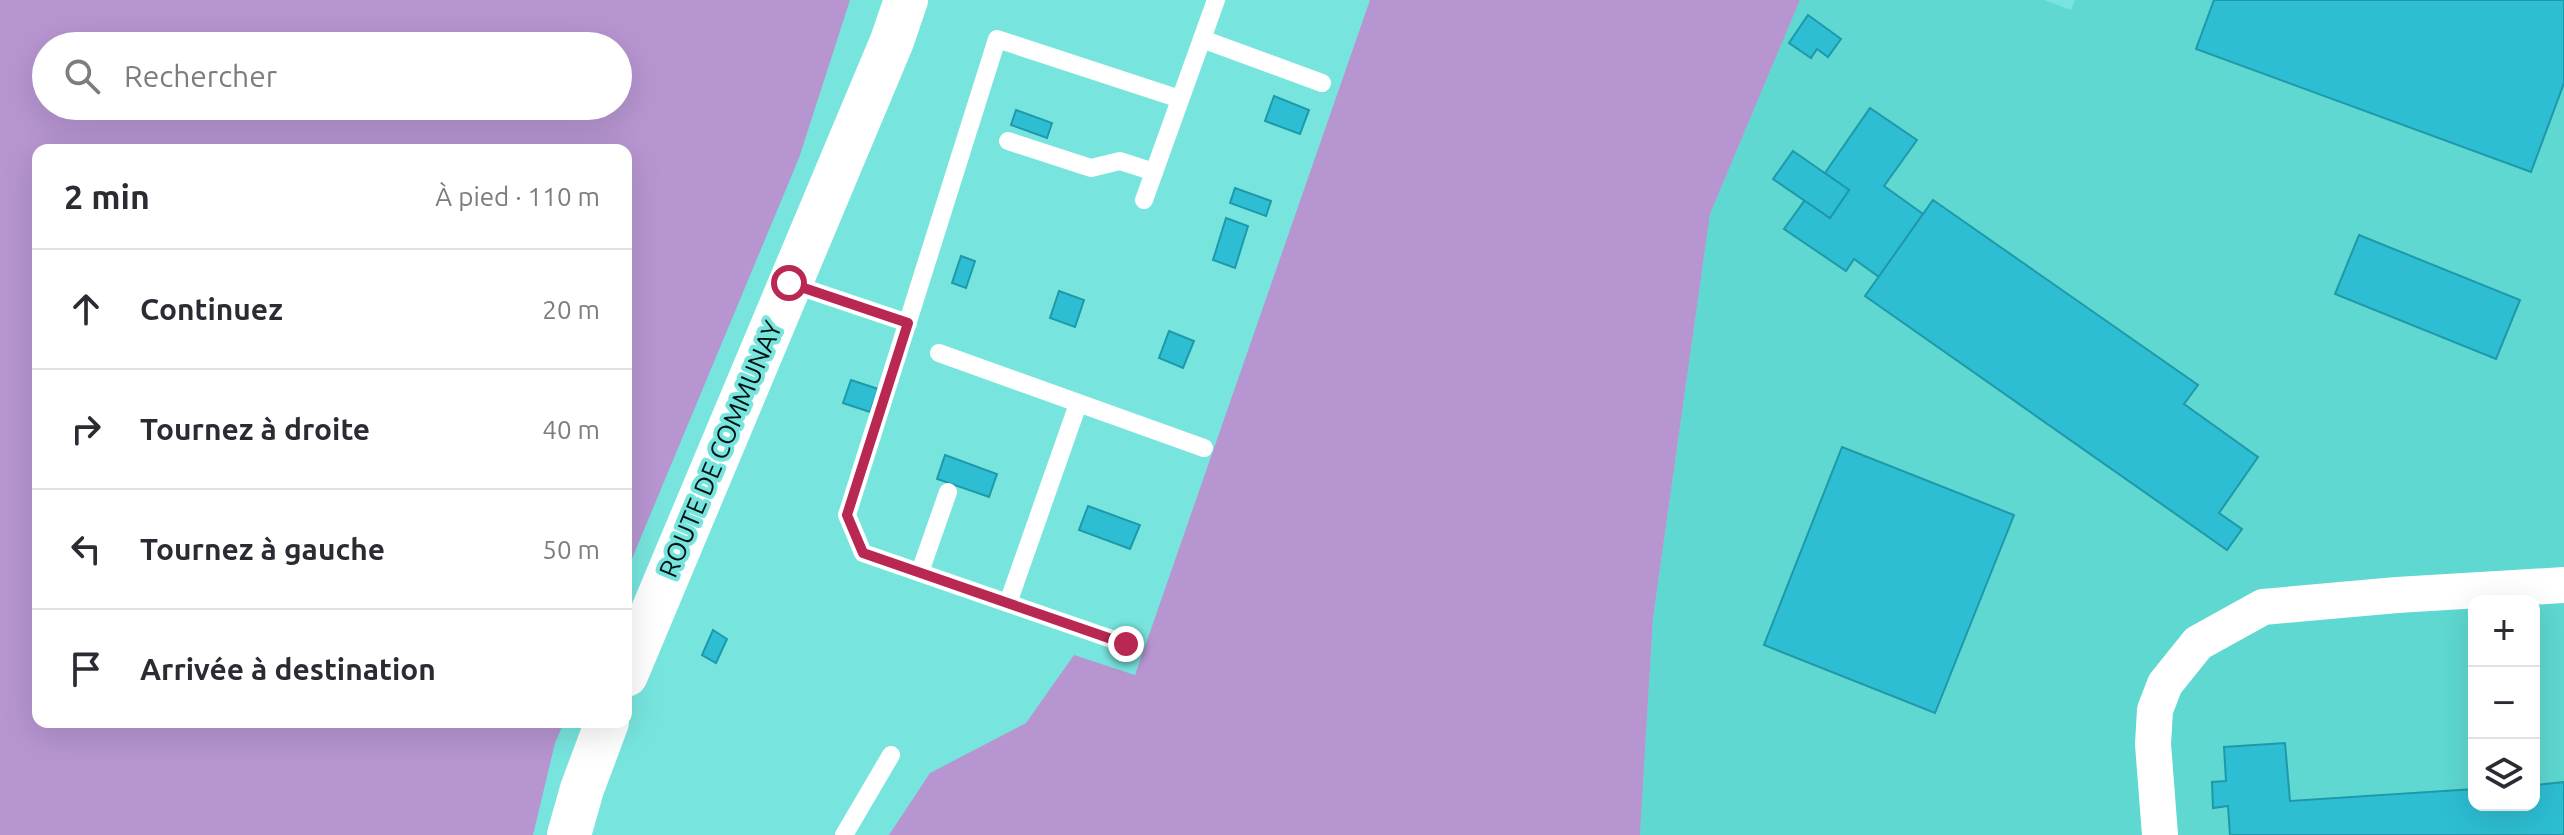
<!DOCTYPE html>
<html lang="fr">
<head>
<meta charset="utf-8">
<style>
  body { margin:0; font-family:Ubuntu,sans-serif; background:#f2f2f3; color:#2b2b33 }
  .controls { position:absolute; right:24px; bottom:24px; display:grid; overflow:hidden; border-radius:16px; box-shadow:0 8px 32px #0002 }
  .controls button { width:72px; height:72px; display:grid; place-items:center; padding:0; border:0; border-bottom:2px solid #e1e1e2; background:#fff; color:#2b2b33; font:40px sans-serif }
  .stop { position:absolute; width:24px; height:24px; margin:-18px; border:6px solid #b82852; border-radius:50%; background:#fff }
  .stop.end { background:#b82852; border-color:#fff; box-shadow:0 2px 8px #0008 }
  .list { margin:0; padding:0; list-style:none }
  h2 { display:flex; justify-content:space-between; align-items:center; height:104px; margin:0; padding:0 32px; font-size:34px }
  h2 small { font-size:26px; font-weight:400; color:#7c7c81 }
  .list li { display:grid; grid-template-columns:52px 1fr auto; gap:24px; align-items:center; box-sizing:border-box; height:120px; padding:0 32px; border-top:2px solid #e1e1e2 }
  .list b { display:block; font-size:30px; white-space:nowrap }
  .list em { font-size:26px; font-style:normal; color:#7c7c81 }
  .icon { flex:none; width:44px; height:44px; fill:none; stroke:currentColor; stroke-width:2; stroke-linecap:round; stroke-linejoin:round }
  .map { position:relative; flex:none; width:2564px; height:835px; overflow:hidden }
  .search { position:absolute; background:#fff; box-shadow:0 8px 32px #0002; left:32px; top:32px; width:600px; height:88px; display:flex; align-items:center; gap:20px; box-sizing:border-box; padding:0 28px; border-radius:44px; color:#7c7c81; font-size:30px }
  .panel { position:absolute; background:#fff; box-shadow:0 8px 32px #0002; left:32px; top:144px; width:600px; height:584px; border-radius:16px }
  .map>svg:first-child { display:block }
</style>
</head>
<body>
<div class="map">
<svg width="2564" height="835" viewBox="0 0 2564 835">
  <rect width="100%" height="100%" fill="#77e5de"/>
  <!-- built -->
  <path fill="#5ed8d0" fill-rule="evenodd" d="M1800 0H2044L2071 10 2075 0H2564V835H1640L1653 618 1710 214ZM2474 601H2534V805H2474Z"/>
  <!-- green -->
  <g fill="#b795d1" fill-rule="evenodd">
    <path d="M0 0H850L799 158 626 573V150H38V722H564L555 743 533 835H0ZM618 46V106H46V46Z"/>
    <path d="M1370 0H1800L1710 214 1653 618 1640 835H889L930 773 1026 723 1074 655 1135 675Z"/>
  </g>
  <!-- building -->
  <g fill="#2dbed3" stroke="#1e99aa" stroke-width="2">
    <path d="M2214 0H2564V83L2531 172 2196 49Z"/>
    <path d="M1808 15 1841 39 1828 57 1817 49 1811 58 1789 43Z"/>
    <path d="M1274 96 1309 110 1300 134 1265 121Z"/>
    <path d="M1870 108 1917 140 1884 186 1923 214 1879 277 1854 259 1846 271 1784 229 1805 200 1830 218 1849 190 1825 173Z"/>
    <path d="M1016 110 1052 123 1047 138 1011 125Z"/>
    <path d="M1793 151 1849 190 1830 218 1773 179Z"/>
    <path d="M1235 188 1271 201 1266 216 1230 203Z"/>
    <path d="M1933 200 2198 385 2184 404 2258 457 2219 513 2242 529 2227 550 1865 296Z"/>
    <path d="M1226 218 1248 226 1235 268 1213 260Z"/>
    <path d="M2359 235 2520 300 2496 359 2335 294Z"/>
    <path d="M961 256 975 261 966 288 952 283Z"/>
    <path d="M1059 291 1084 300 1075 327 1050 318Z"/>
    <path d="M1169 331 1194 341 1183 368 1159 358Z"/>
    <path d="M851 380 878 389 870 412 843 403Z"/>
    <path d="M1842 447 2014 515 1935 713 1764 645Z"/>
    <path d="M945 455 997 474 989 497 937 479Z"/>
    <path d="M1088 506 1140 525 1130 549 1079 530Z"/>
    <path d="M713 630 727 639 716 663 702 655Z"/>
    <path d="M2285 743 2290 801 2474 789V805H2534V785L2564 782V835H2230L2228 806 2213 808 2212 782 2226 781 2224 747Z"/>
  </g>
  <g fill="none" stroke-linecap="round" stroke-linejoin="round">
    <!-- lane -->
    <g stroke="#fff" stroke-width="18">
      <path d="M1202 39 1322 83"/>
      <path d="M1008 141 1091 168 1120 161 1154 172"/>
      <path d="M1144 200 1216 0"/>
      <path d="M789 283 908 323"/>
      <path d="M939 353 1204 448"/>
      <path d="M920 572 948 492"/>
      <path d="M1008 603 1078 404"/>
      <path d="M1126 644 863 553 847 515 997 39 1180 99"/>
      <path d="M844 835 891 755"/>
    </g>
    <!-- street -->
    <path stroke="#fff" stroke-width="36" d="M2160 835 2153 744 2155 710 2165 684 2198 643 2263 607 2397 595 2564 585"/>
    <!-- secondary -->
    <g stroke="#fff" stroke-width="44">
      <path d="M626 675 892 41 906 0"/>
      <path d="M569 835 582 789 607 722"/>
    </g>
  </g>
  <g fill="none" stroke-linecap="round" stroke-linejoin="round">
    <!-- route -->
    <path stroke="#b82852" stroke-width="10" d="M789 283 908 323 847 515 863 553 1126 644"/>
  </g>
  <g text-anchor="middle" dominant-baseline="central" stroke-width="8" stroke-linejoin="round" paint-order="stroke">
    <!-- street labels -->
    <g font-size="26" fill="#001413" stroke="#77e5de">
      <text transform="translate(720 449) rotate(-67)">ROUTE DE COMMUNAY</text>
    </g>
  </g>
</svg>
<div class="controls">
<button>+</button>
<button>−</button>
<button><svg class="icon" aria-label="layers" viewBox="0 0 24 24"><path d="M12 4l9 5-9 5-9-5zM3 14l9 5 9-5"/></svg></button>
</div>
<div class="stop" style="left:789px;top:283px"></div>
<div class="stop end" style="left:1126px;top:644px"></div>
<div class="search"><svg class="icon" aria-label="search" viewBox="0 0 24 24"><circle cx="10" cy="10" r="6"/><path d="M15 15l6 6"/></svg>Rechercher</div>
<section class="panel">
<h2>2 min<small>À pied · 110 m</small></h2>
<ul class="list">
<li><svg class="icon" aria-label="ahead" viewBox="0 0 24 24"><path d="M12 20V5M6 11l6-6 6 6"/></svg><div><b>Continuez</b></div><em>20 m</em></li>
<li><svg class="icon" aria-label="right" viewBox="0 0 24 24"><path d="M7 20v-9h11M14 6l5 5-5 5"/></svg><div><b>Tournez à droite</b></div><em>40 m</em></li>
<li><svg class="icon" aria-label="left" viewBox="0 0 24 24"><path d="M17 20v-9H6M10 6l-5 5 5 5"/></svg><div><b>Tournez à gauche</b></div><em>50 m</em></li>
<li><svg class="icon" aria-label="arrive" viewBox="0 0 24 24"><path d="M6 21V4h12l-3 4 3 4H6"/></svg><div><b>Arrivée à destination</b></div></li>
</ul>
</section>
</div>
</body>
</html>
